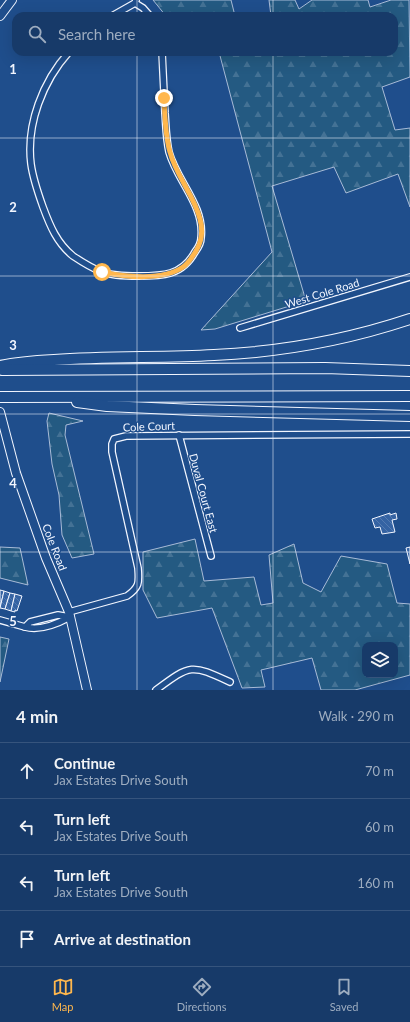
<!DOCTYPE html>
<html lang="en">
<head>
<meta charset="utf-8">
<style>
  body { margin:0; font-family:Lato,sans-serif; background:#244571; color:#f1f3f6 }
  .controls { position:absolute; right:12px; bottom:12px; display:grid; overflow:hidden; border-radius:8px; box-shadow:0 4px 16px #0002 }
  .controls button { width:36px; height:36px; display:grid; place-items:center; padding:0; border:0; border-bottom:1px solid #36547d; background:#173a69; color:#f1f3f6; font:20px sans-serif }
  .stop { position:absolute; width:12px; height:12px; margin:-9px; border:3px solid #ffb74d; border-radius:50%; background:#fff }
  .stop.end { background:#ffb74d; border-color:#fff; box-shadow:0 1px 4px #0008 }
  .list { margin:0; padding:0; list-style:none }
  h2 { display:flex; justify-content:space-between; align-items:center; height:52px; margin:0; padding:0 16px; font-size:17px }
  h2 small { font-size:13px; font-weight:400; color:#9eadc0 }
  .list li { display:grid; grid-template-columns:26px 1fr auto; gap:12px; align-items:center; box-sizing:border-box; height:56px; padding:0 16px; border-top:1px solid #36547d }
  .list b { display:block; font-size:15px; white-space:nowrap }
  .list p { margin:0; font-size:13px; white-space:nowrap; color:#9eadc0 }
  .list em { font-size:13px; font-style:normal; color:#9eadc0 }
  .icon { flex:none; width:22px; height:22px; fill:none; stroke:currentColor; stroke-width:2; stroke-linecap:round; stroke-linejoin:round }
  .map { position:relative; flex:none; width:410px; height:690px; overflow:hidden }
  .search { position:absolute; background:#173a69; box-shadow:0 4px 16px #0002; left:12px; right:12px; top:12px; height:44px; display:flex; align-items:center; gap:10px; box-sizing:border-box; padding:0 14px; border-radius:12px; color:#9eadc0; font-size:15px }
  .sheet { height:276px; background:#173a69 }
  nav { display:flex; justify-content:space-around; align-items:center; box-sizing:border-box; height:56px; border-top:1px solid #36547d; background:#173a69; font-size:11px; color:#9eadc0 }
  nav a { display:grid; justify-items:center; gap:2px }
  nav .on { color:#ffb74d }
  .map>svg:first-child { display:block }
</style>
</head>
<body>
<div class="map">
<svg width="410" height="690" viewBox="0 0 410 690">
  <defs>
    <pattern id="forest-firs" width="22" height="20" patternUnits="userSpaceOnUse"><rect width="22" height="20" fill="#245a82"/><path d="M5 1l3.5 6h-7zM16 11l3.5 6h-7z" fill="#447295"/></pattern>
    <pattern id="building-back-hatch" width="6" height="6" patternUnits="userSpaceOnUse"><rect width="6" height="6" fill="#3563a3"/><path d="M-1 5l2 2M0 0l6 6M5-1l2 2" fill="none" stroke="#537ab1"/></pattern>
  </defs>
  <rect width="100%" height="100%" fill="#1f4e8c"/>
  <!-- forest -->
  <g fill="url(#forest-firs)" stroke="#a8bbd7" fill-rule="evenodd">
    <path d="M153 0H231L235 16H166Z"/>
    <path d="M269 0H295L299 9 312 0H368L370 7 391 0H409L410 77 382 87 395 130 410 128V207L398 174 346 193 334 167 272 186 306 301 215 329 201 330 272 252 219 52H394V16H271Z"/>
    <path d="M49 413 83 421 66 425 65 435 94 554 72 558 62 535 59 495 52 464 47 421Z"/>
    <path d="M195 539 204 581 254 577 261 605 273 603 269 555 294 544 303 583 321 592 341 556 387 564 397 603 410 604V675L355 690H321L312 658 261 670 265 687 242 688 212 608 157 618 143 590V552ZM365 645H395V675H365Z"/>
    <path d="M0 547 20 548 28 585 0 578Z"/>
    <path d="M0 637 9 639 0 682Z"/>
  </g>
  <!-- building -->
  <g fill="url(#building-back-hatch)" stroke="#f2f6ff">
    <path d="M390 513V515L396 513 397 519 392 520 395 532 382 534 380 527 375 528 372 519Z"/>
    <path d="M410 547V564L406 548Z"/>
    <path d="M0 590 4 591 0 608Z"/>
    <path d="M4 591 10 593 5 609 0 608Z"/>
    <path d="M10 593 15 594 11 611 5 609Z"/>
    <path d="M15 594 22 596 17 611 15 610V612L11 611Z"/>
  </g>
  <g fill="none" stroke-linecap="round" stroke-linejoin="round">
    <!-- street casing -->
    <g stroke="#f2f6ff" stroke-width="8">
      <g id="street">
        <path d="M135 3 143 8 150 16"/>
        <path d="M112 16 135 3 136 0"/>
        <path d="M69 52C43 81 26 124 31 164 33 179 38 193 43 207 50 226 57 243 73 256 82 262 91 268 102 272 113 276 126 276 138 276 162 276 182 276 195 252 198 248 201 243 201 238 205 206 177 181 169 152 166 138 166 126 165 113 164 92 163 72 162 52"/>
        <path d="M240 328 410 277"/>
        <path d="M179 435 211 556"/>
        <path d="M69 612 127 596C140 587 139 582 138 568L112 452V444L114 439 126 436 410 434"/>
        <path d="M58 615 70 617C57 624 39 631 25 627L30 622Z"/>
        <path d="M0 620 25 627"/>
        <path d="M156 690C191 664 191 664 230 682"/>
      </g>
    </g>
    <!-- secondary casing -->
    <g stroke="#f2f6ff" stroke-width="10">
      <g id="secondary">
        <path d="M0 16 12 0"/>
        <path d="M0 412 16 473 46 558 69 612 87 690"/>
      </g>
    </g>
    <!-- highway casing -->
    <g stroke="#f2f6ff" stroke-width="12">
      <g id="highway">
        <path d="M0 366C18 362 36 361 54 360 107 356 161 358 214 355 280 352 347 340 410 319"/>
        <path d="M2 370 325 368 410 371"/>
        <path d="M0 397 410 396"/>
        <path d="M77 402 107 406 195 410 410 416"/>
      </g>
    </g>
    <!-- street -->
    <use href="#street" stroke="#1f4e8c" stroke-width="5.5"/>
    <!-- secondary -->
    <use href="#secondary" stroke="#1f4e8c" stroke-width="8"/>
    <!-- highway -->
    <use href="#highway" stroke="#1f4e8c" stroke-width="10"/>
  </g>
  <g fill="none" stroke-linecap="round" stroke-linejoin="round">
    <!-- route -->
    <path stroke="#ffb74d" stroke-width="5" d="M102 272C125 277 163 281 183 267 189 263 192 257 196 251 202 241 203 230 200 219 194 195 176 176 170 152 165 135 165 116 164 98"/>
  </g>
  <!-- grid -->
  <path fill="none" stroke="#f2f6ff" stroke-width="1" stroke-opacity="0.55" d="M137 0V16M273 0V16M137 52V690M273 52V690M0 138H410M0 276H410M0 414H410M0 552H410"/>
  <g text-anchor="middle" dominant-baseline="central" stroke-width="3" stroke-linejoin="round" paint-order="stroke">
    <!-- street labels -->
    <g font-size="11" fill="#f2f6ff" stroke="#1f4e8c">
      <text transform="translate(322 293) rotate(-17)">West Cole Road</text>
      <text transform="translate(149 426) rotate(-2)">Cole Court</text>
      <text transform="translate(204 493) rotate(75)">Duval Court East</text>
      <text transform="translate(55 547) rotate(69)">Cole Road</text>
    </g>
  </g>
  <g font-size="13" text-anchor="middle" font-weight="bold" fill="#f2f6ff" stroke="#1f4e8c" stroke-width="3" stroke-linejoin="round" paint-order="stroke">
    <text x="13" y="74">1</text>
    <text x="13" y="212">2</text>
    <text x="13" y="350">3</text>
    <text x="13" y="488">4</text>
    <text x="13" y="626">5</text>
  </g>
</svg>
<div class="controls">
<button><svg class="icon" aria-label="layers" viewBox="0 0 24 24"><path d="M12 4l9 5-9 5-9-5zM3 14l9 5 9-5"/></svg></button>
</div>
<div class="stop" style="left:102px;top:272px"></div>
<div class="stop end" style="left:164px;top:98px"></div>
<div class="search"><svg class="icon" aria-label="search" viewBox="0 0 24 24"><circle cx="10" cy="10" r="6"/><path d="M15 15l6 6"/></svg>Search here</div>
</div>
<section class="sheet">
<h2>4 min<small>Walk · 290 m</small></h2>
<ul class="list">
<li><svg class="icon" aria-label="ahead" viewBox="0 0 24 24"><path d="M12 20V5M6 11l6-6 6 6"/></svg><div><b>Continue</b><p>Jax Estates Drive South</p></div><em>70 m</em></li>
<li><svg class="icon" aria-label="left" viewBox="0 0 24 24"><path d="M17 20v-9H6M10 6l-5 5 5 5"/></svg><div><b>Turn left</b><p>Jax Estates Drive South</p></div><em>60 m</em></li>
<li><svg class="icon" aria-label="left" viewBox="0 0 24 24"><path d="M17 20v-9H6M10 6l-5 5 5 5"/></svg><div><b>Turn left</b><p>Jax Estates Drive South</p></div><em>160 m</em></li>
<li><svg class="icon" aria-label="arrive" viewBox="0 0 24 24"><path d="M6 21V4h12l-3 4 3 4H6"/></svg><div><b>Arrive at destination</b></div></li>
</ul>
</section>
<nav>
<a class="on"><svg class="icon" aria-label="map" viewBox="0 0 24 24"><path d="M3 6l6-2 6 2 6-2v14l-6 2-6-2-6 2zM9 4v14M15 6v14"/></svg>Map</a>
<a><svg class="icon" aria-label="directions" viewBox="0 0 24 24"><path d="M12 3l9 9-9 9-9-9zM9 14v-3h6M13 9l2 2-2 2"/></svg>Directions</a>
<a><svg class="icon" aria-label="saved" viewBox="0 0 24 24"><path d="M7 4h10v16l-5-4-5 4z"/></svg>Saved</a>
</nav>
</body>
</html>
